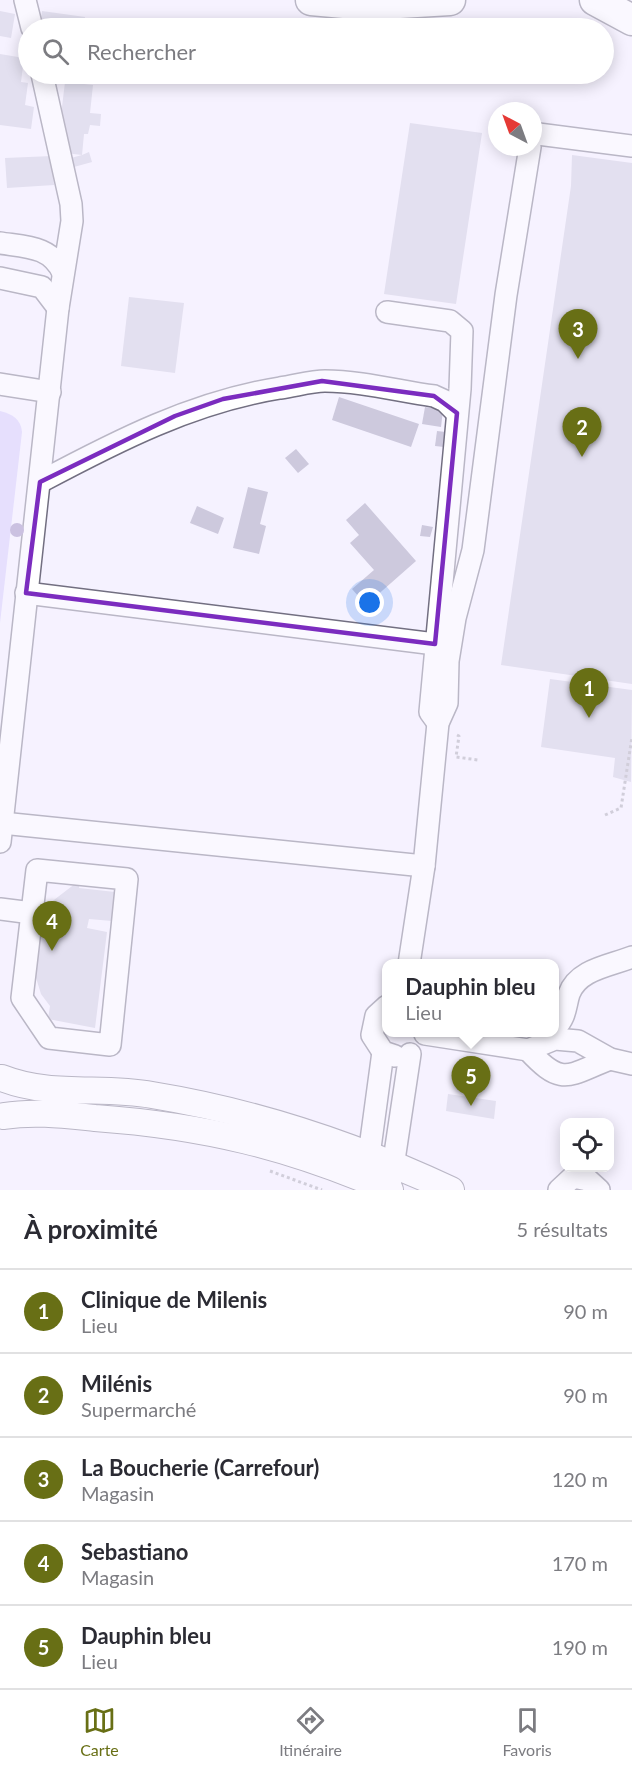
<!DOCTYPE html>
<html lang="fr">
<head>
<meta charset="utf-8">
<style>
  body { margin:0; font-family:Lato,sans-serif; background:#f2f2f3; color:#2b2b33 }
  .controls { position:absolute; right:18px; bottom:18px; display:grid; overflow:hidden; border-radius:12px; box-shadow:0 3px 15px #0003 }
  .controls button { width:54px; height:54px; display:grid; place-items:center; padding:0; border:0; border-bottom:2px solid #e1e1e2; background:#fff; color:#2b2b33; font:30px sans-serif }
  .compass { position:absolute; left:488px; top:102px; width:54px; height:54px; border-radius:50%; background:#fff; box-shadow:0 3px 15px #0003; rotate:319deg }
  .you { position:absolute; left:370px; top:603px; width:21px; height:21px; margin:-15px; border:4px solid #fff; border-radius:50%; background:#1a73e8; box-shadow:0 0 0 9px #1a73e833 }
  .badge { display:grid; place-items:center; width:39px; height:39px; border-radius:50%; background:#686f15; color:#fff; font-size:20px; font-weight:700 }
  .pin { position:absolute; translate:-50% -50px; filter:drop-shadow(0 2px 3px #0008) }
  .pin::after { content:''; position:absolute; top:32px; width:21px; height:18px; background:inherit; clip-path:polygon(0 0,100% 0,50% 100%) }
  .popup { position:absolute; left:382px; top:959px; width:177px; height:78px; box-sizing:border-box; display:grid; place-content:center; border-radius:12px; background:#fff; filter:drop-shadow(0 2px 4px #0005); font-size:20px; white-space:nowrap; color:#7c7c81 }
  .popup b { font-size:22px; color:#2b2b33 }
  .popup::after { content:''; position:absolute; left:50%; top:100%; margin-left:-12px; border:12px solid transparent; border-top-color:#fff }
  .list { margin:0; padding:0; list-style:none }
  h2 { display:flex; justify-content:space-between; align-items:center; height:78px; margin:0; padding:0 24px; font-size:26px }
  h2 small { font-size:20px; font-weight:400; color:#7c7c81 }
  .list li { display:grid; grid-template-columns:39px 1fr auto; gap:18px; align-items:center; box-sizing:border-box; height:84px; padding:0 24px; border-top:2px solid #e1e1e2 }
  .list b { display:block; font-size:22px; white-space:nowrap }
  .list p { margin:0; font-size:20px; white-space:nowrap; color:#7c7c81 }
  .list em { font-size:20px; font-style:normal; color:#7c7c81 }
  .icon { flex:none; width:33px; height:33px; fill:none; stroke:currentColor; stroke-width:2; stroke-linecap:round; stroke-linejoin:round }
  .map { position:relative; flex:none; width:632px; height:1190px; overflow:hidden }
  .search { position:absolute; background:#fff; box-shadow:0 3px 15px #0003; left:18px; right:18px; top:18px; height:66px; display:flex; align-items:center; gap:15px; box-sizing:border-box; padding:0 21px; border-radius:33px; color:#7c7c81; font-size:22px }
  .sheet { height:498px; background:#fff }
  nav { display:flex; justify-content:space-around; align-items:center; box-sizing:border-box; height:84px; border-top:2px solid #e1e1e2; background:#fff; font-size:16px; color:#7c7c81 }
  nav a { display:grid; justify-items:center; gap:3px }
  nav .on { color:#686f15 }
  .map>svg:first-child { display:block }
</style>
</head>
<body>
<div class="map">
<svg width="632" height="1190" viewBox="0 0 632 1190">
  <rect width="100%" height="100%" fill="#f5f2ff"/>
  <!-- green -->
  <path fill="#d2c7fb" d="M0 411C12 414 21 419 22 432L0 623Z"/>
  <!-- building -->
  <g fill="#cdc9dd">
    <path d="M0 11 15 14 11 38 0 36Z"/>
    <path d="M42 11 85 17 83 28H40Z"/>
    <path d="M0 54 24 58 21 82 28 83 25 105 34 107 31 129 0 125Z"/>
    <path d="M65 82 93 85 90 113 101 114 100 126 90 125 88 134H84L82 155 89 152 92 162 74 167 71 158 82 155 65 153 67 132H59Z"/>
    <path d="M410 123 482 133 456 304 384 294Z"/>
    <path d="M572 155 632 163V684L501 665 571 186Z"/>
    <path d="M52 156 54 185 7 188 5 158Z"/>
    <path d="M129 297 184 303 175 373 121 366Z"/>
    <path d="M339 397 419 424 411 447 332 420Z"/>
    <path d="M425 407 443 410 441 427 422 424Z"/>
    <path d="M437 431 446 432 444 447 435 446Z"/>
    <path d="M296 449 309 464 298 473 285 458Z"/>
    <path d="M248 487 268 492 260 524 266 526 259 554 233 548Z"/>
    <path d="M365 503 416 561 366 605 352 589 374 570 350 543 359 535 346 520Z"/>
    <path d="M197 506 224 518 218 534 190 523Z"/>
    <path d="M422 525 433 527 430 537 420 536Z"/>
    <path d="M550 679 632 690 631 782 613 777 615 758 541 747Z"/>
    <path d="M80 880 79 888 115 892 112 921 89 919 87 928 107 932 95 1028 48 1019 50 1006 41 994 33 968 38 922 50 903Z"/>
    <path d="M448 1094 496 1101 494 1119 446 1111Z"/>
  </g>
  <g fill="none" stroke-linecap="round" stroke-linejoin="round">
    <!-- minor casing -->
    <g stroke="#726f81" stroke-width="24">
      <g id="minor">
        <path d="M25 0 32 28"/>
        <path d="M533 137 538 134 632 146"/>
        <path d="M0 243C26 247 51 246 63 273"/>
        <path d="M0 278 42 287 58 308"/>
        <path d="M387 312 450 321 462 331 460 389 430 712 438 723"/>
        <path d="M0 384 50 392"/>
        <path d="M40 482C117 441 193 402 280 388 295 386 311 381 325 381 361 381 398 391 434 396L445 401 457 413"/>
        <path d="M26 593 435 644"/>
        <path d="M2 823 424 866"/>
        <path d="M0 842 58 308 72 221 71 204 42 74"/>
        <path d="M37 870 127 879 110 1045 49 1038 22 998Z"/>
        <path d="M0 909 32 913"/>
        <path d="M409 964 424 866 438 723 447 703 448 661 455 618 473 550 506 295 530 147"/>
        <path d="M387 1006 376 1016 372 1035 383 1052 395 1056"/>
        <path d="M555 1028C566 1017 565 1007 569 994 578 969 610 966 632 957"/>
        <path d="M425 1034 528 1050 555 1039 578 1041 610 1059 632 1064"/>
        <path d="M528 1050C563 1088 568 1075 610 1059"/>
        <path d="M367 1170 383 1052"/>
        <path d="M391 1180 410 1054"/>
        <path d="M559 1190 573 1177 588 1180 599 1190"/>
      </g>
    </g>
    <!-- major casing -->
    <g stroke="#726f81" stroke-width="28">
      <g id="major">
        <path d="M2 1078C50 1097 102 1086 152 1095 256 1112 355 1145 451 1190"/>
        <path d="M4 1116C34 1111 65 1115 95 1118 205 1126 288 1146 390 1190"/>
      </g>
    </g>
    <!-- highway casing -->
    <g stroke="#726f81" stroke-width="33">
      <g id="highway">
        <path d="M311 0 366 5 450 0"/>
        <path d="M595 0 632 20"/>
      </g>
    </g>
    <!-- path -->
    <g stroke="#a5a3ae" stroke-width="3" stroke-dasharray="3 3" stroke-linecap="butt">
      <path d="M457 735 459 736 456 757 478 760"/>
      <path d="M605 815 621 808 632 737"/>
      <path d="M270 1171 322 1190"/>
    </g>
    <!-- minor -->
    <use href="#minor" stroke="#fff" stroke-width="21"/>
    <!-- major -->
    <use href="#major" stroke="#fff" stroke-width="26"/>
    <!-- highway -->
    <use href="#highway" stroke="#fff" stroke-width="30"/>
  </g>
  <!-- trees -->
  <circle fill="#9886bc" cx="17" cy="530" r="7"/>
  <!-- marked area -->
  <path d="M0 0H632V1190H0ZM322 381 434 396 457 413 435 644 26 593 40 482 175 416 223 399Z" fill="#f5f2ff" fill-opacity=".55" fill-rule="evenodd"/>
  <path fill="none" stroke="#7b2cbf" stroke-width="4.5" stroke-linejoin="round" d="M322 381 434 396 457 413 435 644 26 593 40 482 175 416 223 399Z"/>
</svg>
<div class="controls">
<button><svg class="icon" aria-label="locate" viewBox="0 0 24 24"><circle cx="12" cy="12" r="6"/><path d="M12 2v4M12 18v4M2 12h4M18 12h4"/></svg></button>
</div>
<svg class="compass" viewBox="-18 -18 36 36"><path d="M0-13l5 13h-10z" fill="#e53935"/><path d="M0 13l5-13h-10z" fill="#7c7c81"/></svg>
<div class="you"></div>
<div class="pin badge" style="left:589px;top:718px">1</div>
<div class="pin badge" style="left:582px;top:457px">2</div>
<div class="pin badge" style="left:578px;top:359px">3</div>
<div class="pin badge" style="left:52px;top:951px">4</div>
<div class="pin badge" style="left:471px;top:1106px">5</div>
<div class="popup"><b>Dauphin bleu</b>Lieu</div>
<div class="search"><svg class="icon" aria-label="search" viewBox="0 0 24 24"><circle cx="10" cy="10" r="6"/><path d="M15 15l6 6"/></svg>Rechercher</div>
</div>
<section class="sheet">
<h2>À proximité<small>5 résultats</small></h2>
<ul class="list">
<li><span class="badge">1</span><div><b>Clinique de Milenis</b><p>Lieu</p></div><em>90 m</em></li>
<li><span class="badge">2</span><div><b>Milénis</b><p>Supermarché</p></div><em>90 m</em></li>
<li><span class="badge">3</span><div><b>La Boucherie (Carrefour)</b><p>Magasin</p></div><em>120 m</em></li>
<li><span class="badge">4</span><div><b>Sebastiano</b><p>Magasin</p></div><em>170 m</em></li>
<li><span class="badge">5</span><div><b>Dauphin bleu</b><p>Lieu</p></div><em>190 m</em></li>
</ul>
</section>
<nav>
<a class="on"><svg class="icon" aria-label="map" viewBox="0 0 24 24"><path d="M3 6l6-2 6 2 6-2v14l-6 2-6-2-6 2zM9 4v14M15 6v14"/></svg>Carte</a>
<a><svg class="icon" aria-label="directions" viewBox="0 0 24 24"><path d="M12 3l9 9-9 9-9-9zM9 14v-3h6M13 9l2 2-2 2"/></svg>Itinéraire</a>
<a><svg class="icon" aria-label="saved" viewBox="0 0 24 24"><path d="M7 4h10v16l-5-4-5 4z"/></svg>Favoris</a>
</nav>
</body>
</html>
